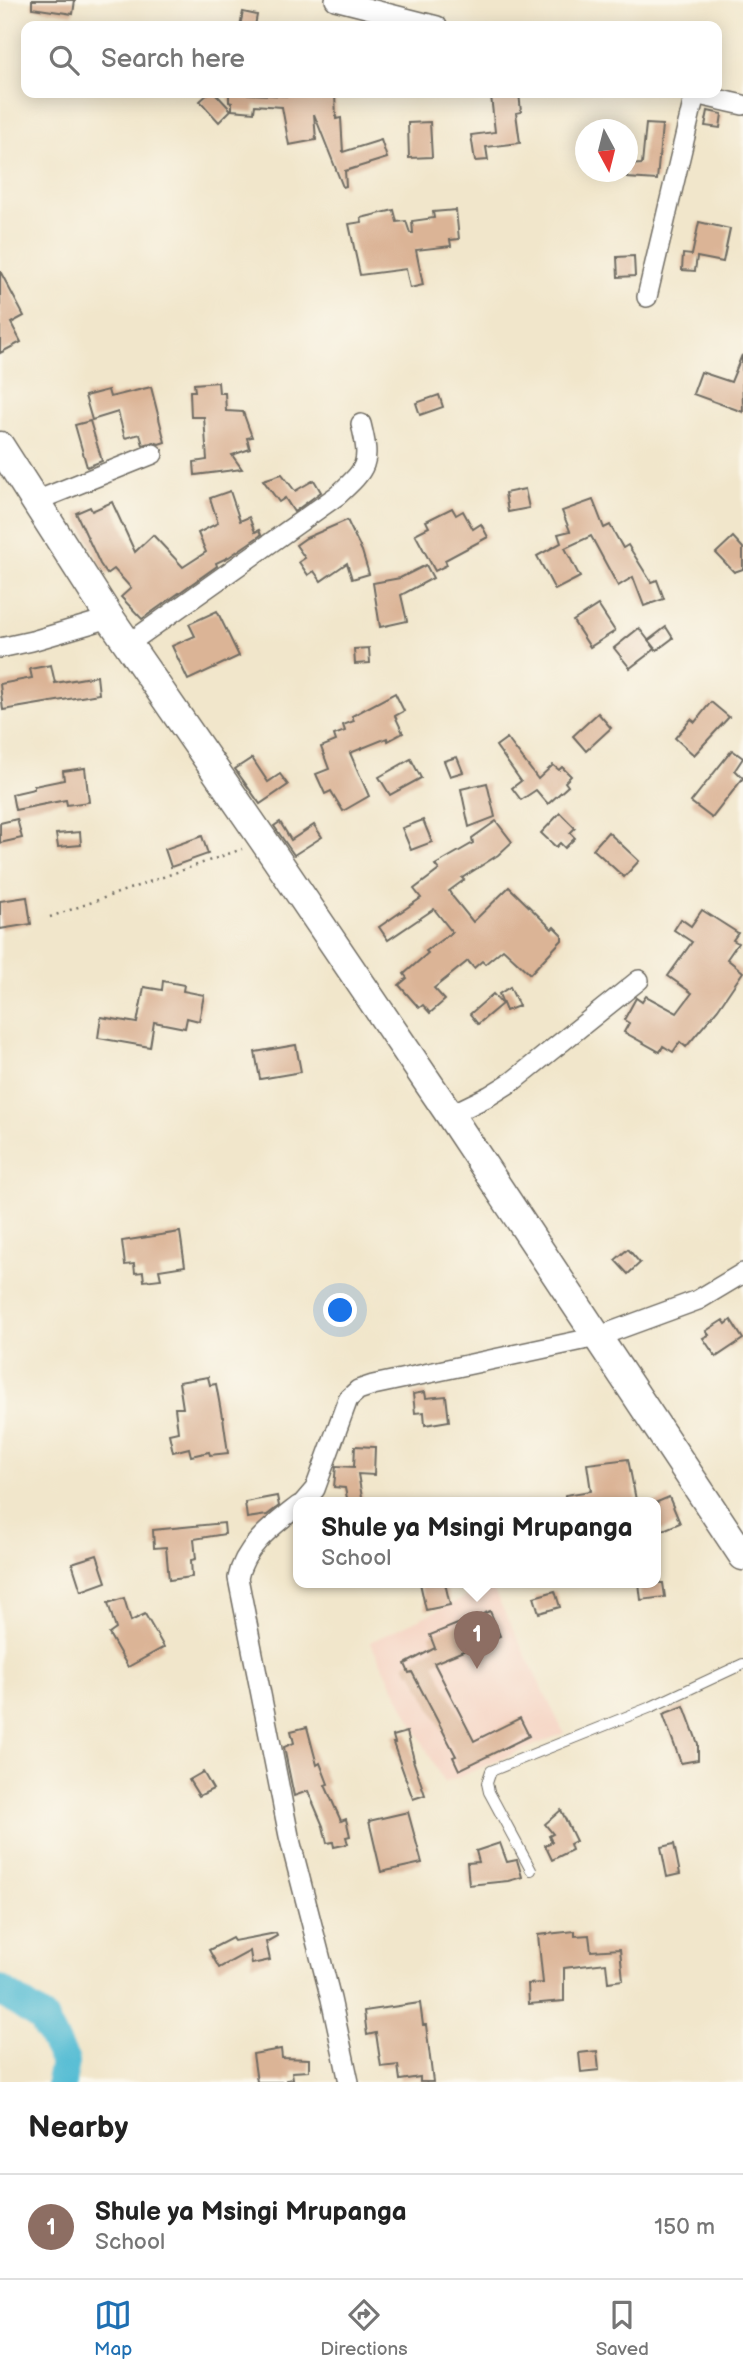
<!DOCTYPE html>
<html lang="en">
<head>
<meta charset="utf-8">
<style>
  body { margin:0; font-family:"Balsamiq Sans",sans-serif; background:#f6f6f6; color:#222 }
  .compass { position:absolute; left:575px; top:119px; width:63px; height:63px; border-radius:50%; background:#fff; box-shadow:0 4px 18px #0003; rotate:173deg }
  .you { position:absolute; left:341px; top:1311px; width:24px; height:24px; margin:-18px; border:5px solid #fff; border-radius:50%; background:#1a73e8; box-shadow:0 0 0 10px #1a73e833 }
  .badge { display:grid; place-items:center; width:46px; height:46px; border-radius:50%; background:#1f6fb2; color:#fff; font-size:23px; font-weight:700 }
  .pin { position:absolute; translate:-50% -58px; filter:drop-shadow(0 2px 4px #0008) }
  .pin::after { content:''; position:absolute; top:37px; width:24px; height:21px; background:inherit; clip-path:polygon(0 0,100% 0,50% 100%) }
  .popup { position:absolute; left:293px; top:1497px; width:368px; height:91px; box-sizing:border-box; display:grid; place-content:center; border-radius:14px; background:#fff; filter:drop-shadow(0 2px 5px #0005); font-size:23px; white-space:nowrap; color:#767676 }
  .popup b { font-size:26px; color:#222 }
  .popup::after { content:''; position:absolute; left:50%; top:100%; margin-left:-14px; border:14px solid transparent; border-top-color:#fff }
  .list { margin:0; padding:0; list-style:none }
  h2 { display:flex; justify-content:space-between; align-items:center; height:91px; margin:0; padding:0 28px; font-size:30px }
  h2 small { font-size:23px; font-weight:400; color:#767676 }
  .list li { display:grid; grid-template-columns:46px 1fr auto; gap:21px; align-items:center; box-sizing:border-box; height:105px; padding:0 28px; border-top:2px solid #e0e0e0 }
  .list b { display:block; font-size:26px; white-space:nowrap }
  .list p { margin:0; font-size:23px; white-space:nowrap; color:#767676 }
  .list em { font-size:23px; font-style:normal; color:#767676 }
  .icon { flex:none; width:38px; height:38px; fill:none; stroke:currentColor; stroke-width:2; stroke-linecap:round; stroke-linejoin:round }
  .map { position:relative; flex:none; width:743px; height:2082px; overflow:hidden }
  .search { position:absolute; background:#fff; box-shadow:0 4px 18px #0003; left:21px; right:21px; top:21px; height:77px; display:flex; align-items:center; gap:18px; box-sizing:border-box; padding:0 24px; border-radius:14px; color:#767676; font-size:26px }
  .sheet { height:196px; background:#fff }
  nav { display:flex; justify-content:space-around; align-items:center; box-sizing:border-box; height:98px; border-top:2px solid #e0e0e0; background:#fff; font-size:19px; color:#767676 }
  nav a { display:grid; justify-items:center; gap:4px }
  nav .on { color:#1f6fb2 }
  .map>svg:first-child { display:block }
</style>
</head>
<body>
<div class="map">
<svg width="743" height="2082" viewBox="0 0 743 2082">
  <rect width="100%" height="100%" fill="#fbf7ec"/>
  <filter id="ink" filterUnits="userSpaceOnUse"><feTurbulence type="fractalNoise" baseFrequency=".0143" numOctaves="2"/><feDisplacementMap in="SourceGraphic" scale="14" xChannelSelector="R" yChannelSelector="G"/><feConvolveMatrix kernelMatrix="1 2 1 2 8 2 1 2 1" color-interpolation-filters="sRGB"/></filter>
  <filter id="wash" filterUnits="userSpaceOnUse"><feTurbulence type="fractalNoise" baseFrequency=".00686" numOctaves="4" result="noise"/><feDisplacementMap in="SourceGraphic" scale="28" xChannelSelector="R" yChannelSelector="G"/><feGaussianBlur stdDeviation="1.57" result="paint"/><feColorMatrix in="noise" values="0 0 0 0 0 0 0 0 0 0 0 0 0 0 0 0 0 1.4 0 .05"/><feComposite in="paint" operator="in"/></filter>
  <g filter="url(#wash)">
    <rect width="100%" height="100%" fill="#f1e6cb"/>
    <!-- built -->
    <path fill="#f5d3c2" d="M491 1585 564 1733 444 1783 370 1642Z"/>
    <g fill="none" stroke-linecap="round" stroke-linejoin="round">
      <!-- river -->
      <path stroke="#57bdd4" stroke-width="30" d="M0 1990 43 2019 65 2062 61 2082"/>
    </g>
    <g id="blocks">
      <!-- building -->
      <g fill="#dbb496">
        <path d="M32 0H75L73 14 32 8Z"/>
        <path d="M243 12 257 15 255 26H240Z"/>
        <path d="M209 93H215L231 110 219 122 200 101Z"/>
        <path d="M229 93 289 96V93H335L336 119 341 118 343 152 381 140 387 158 345 171 346 186 343 187 314 114 316 140 289 145 282 107 255 105 254 112 232 110V103L229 102Z"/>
        <path d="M519 93 521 112 516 113 520 143 486 147 488 160 475 161 471 135 495 132 491 96Z"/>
        <path d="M708 111 722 114 720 128 705 126Z"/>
        <path d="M430 122 432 157 409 158 408 123Z"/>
        <path d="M646 124 662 125 657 180 627 178V165L642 164Z"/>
        <path d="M394 210 397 222 406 221 410 233H413L412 221 434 218 433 212 456 210 459 239 450 240 451 246 416 250 423 285 410 288 406 269 360 275 349 224 362 222 361 218Z"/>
        <path d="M699 222 730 229 723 262 697 257 695 271 682 270 683 254 692 255Z"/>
        <path d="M634 256 635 276 618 277 617 257Z"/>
        <path d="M0 271 24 316 11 323 21 342 0 353Z"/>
        <path d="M742 355 743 412 693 394 701 372 731 382Z"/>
        <path d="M218 382 219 393H225L226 411 243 412 252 437 247 438 250 449 232 455 242 469 195 475 194 462 207 460 204 417H191L190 391H195L194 384Z"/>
        <path d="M151 387 165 442 159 444 154 442 143 445 140 434 125 438 118 412 92 420 85 396 108 390 110 397Z"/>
        <path d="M439 395 443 407 420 415 416 403Z"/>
        <path d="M90 421 102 461 87 467 75 425Z"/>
        <path d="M282 474 295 491 314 480 321 492 294 512 285 498 279 502 263 480Z"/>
        <path d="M525 489 529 508 508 512 505 493Z"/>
        <path d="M230 491 240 521 249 517 255 532 259 530 261 535 229 557 216 563 217 566 142 619 121 597 131 588 114 569 107 574 100 564 76 513 90 507 92 511 112 502 135 552 153 535 183 567 206 552 198 533 218 523 210 498Z"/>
        <path d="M593 500 604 528 610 525 623 548 628 545 651 582 657 580 664 599 644 606 633 577 618 586 591 536 565 548 580 577 555 590 537 556 561 543 558 534 570 531 562 511Z"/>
        <path d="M452 508 456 515 463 511 473 529 481 524 488 537 445 560 447 565 435 571 415 534 429 527 426 521Z"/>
        <path d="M347 520 362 551 369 574 352 579 347 563 321 581 314 571 308 575 299 562 305 558 296 545 306 538Z"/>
        <path d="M733 537 743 548V569L734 572 716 553Z"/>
        <path d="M426 565 433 578 401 595 407 621 380 627 373 583 400 578Z"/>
        <path d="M598 605 615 631 590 647 573 621Z"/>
        <path d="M217 611 239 656 188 680 172 646 195 636 189 624Z"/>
        <path d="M666 627 673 638 657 650 649 640Z"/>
        <path d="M639 628 655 649 630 668 614 648Z"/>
        <path d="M369 648 370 663 355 664 354 649Z"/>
        <path d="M51 665 55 683 97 676 99 694 3 710 0 684 32 678 30 669Z"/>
        <path d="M395 693 404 711 395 716 403 733 388 741 387 738 350 753 369 796 343 811 331 791 325 794 316 774 329 769 321 747 336 741 334 735 345 731 343 725 354 721 352 716Z"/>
        <path d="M711 702 729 717 694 755 675 738 691 719 695 722Z"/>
        <path d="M598 713 611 728 586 751 573 736Z"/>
        <path d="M507 738 538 779 553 765 559 770 562 767 571 776 565 782 568 786 548 804 536 790 521 800 512 788 521 781 496 746Z"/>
        <path d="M732 750 743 758 735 770 743 778 712 818 691 802Z"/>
        <path d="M457 757 463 772 450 776 444 761Z"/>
        <path d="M252 758 268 782 280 774 288 785 260 804 235 769Z"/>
        <path d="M411 759 421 778 390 795 379 777Z"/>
        <path d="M85 768 89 802 67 805 66 800 15 810 12 794 34 789V786L64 780 63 771Z"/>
        <path d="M487 783 495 817 469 827 461 789Z"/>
        <path d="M560 813 575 828 570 833 575 838 565 848 560 843 556 847 541 833Z"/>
        <path d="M17 819 22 838 0 843V823Z"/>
        <path d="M423 820 432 842 411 850 402 828Z"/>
        <path d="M496 821 512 842 498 855 462 878 464 880 449 891 452 896 473 922 509 887 552 929 554 927 562 935V940L530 974 503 949 485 964 482 961 474 968 468 961 434 988 445 1000 430 1013 423 1005 419 1008 399 985 407 978 404 974 428 953 426 951 452 932 434 909 388 940 379 927 421 898 414 889 439 870 435 865 473 843 472 838Z"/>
        <path d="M280 822 291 840 314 825 322 837 294 855 274 826Z"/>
        <path d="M80 832 81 845 58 847 56 834Z"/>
        <path d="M608 832 639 861 624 877 593 849Z"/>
        <path d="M202 836 208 854 171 867 165 849Z"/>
        <path d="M27 897 31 924 0 929V901Z"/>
        <path d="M702 910 738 933 733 940 738 943 727 959 743 972 718 1009 686 1047 680 1042 673 1052 663 1046 660 1052 624 1032 629 1023 624 1020 636 998 642 1002 646 996 677 1013 692 993 668 976 692 942 674 930 681 919 691 926Z"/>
        <path d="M163 981 184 985 183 991 204 995 199 1021 187 1018 185 1028 154 1022 150 1047 98 1038 101 1017 137 1023 144 987 162 990Z"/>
        <path d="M510 987 519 1006 506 1011 499 994Z"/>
        <path d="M493 994 502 1004 478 1024 470 1014Z"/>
        <path d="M296 1045 301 1072 260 1079 255 1052Z"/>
        <path d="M180 1232 185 1266 159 1270 161 1279 144 1281 143 1272 135 1273 134 1264 125 1265 122 1241Z"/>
        <path d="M628 1249 640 1263 628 1274 615 1260Z"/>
        <path d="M723 1320 726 1324 731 1320 743 1339 716 1357 703 1338 709 1335 706 1331Z"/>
        <path d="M208 1377 210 1385 216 1384 222 1417H223L228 1453 210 1455 209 1452 191 1456 189 1448 173 1452 169 1434 178 1432 175 1408H183L179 1382Z"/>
        <path d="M425 1392 426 1398 446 1396 449 1421 425 1425 424 1412 415 1413 413 1394Z"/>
        <path d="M355 1446 375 1447 374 1475 358 1474 363 1503H348L345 1488 334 1487 336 1466 354 1467Z"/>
        <path d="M628 1459 636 1500 621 1503H565V1495L591 1491 587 1464Z"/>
        <path d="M277 1496 279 1506 267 1515 247 1518 245 1502Z"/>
        <path d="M669 1497 680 1523 661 1531 655 1517V1503Z"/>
        <path d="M224 1523 225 1534 194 1539 196 1559 191 1560 192 1577 169 1580 166 1547 154 1548 153 1530Z"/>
        <path d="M97 1555 106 1582 81 1591 72 1563Z"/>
        <path d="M420 1583H445L450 1605 426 1610Z"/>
        <path d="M639 1583H663L665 1597 641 1600Z"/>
        <path d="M555 1591 560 1607 539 1613 534 1597Z"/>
        <path d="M124 1598 131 1621 145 1614 164 1647 128 1667 109 1634 116 1629 108 1603Z"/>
        <path d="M490 1611 500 1636 434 1663 474 1741 520 1718 529 1736 459 1770 453 1757 456 1756 412 1672 409 1673 405 1664 435 1648 430 1635Z"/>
        <path d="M684 1706 698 1744V1760L681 1763 663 1714Z"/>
        <path d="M307 1727 317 1765 320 1763 328 1784 325 1785 341 1821 346 1819 350 1836 346 1837 348 1844 334 1847 333 1842 327 1843 323 1826 308 1791 294 1796 284 1747 294 1743 291 1731Z"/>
        <path d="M407 1732 414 1760H413L425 1795 413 1799 393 1743H395L393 1736Z"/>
        <path d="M203 1772 213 1789 199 1796 189 1780Z"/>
        <path d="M561 1810 576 1841 570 1844 572 1850 552 1860 545 1845 552 1842 549 1836 553 1834 545 1824Z"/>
        <path d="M408 1812 422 1863 381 1872 369 1821Z"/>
        <path d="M500 1843 507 1862 517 1860 522 1877 508 1881 469 1885 467 1863 479 1862 476 1851Z"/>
        <path d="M674 1844 680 1874 667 1877 661 1847Z"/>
        <path d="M575 1931V1936L589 1935 591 1951 620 1949 623 1980 608 1982 606 1963 564 1968V2001L529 2004 528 1984 543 1983 538 1935Z"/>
        <path d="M276 1933 277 1936 266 1942 270 1960 252 1964 250 1951 219 1968 209 1950 232 1938 234 1941Z"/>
        <path d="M420 2003 423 2025H426L433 2082H420V2077L400 2080 398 2065 381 2067 376 2033 367 2035 364 2011Z"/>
        <path d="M281 2049 282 2058 309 2059V2071L292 2072 293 2079 286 2080V2082H257L253 2054Z"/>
        <path d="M597 2051 599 2070 581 2072 579 2053Z"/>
      </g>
    </g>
  </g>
  <g filter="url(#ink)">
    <use href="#blocks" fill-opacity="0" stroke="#706c63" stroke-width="2"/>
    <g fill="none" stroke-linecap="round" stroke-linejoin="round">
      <!-- lane casing -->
      <g stroke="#706c63" stroke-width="12">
        <path id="lane" d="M531 1870 489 1792 487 1783 491 1771 651 1707 743 1664"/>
      </g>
      <!-- street casing -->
      <g stroke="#706c63" stroke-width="22">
        <g id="street">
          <path d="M335 0 437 26"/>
          <path d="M690 93 743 105"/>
          <path d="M647 297 695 94"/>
          <path d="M36 501 153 454"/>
          <path d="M128 644 338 495C367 468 371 464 361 424"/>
          <path d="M0 648 32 641 110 618"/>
          <path d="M450 1115 489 1096 513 1081 639 980"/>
          <path d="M303 1503 315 1489 348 1399 358 1390 373 1385 597 1337 698 1300 743 1273"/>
          <path d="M298 1506C274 1525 244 1546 238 1578L289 1836 331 1999 349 2082"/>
        </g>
      </g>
      <!-- secondary casing -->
      <g stroke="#706c63" stroke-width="31">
        <path id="secondary" d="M0 446 110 618 264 841 450 1115 743 1556"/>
      </g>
      <!-- path -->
      <path stroke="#706c63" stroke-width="2.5" stroke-dasharray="2 5" stroke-linecap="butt" d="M50 917 242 849"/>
      <!-- lane -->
      <use href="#lane" stroke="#fff" stroke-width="10"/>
      <!-- street -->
      <use href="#street" stroke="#fff" stroke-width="19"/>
      <!-- secondary -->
      <use href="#secondary" stroke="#fff" stroke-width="28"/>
    </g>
  </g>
</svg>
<svg class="compass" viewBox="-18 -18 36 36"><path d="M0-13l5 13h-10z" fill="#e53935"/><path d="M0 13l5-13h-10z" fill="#767676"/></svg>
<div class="you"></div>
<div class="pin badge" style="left:477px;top:1669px;background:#8d6e63">1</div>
<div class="popup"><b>Shule ya Msingi Mrupanga</b>School</div>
<div class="search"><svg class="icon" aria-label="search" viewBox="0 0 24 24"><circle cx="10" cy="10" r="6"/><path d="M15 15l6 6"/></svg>Search here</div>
</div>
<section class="sheet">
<h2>Nearby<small></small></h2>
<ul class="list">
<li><span class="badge" style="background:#8d6e63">1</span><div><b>Shule ya Msingi Mrupanga</b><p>School</p></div><em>150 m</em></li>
</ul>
</section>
<nav>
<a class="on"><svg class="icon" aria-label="map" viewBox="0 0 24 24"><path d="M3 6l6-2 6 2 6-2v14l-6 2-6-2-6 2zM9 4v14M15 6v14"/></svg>Map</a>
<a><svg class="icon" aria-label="directions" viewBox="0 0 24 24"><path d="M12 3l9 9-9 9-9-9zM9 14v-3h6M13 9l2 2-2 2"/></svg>Directions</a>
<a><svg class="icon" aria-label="saved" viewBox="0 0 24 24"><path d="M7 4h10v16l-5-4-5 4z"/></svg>Saved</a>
</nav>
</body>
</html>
